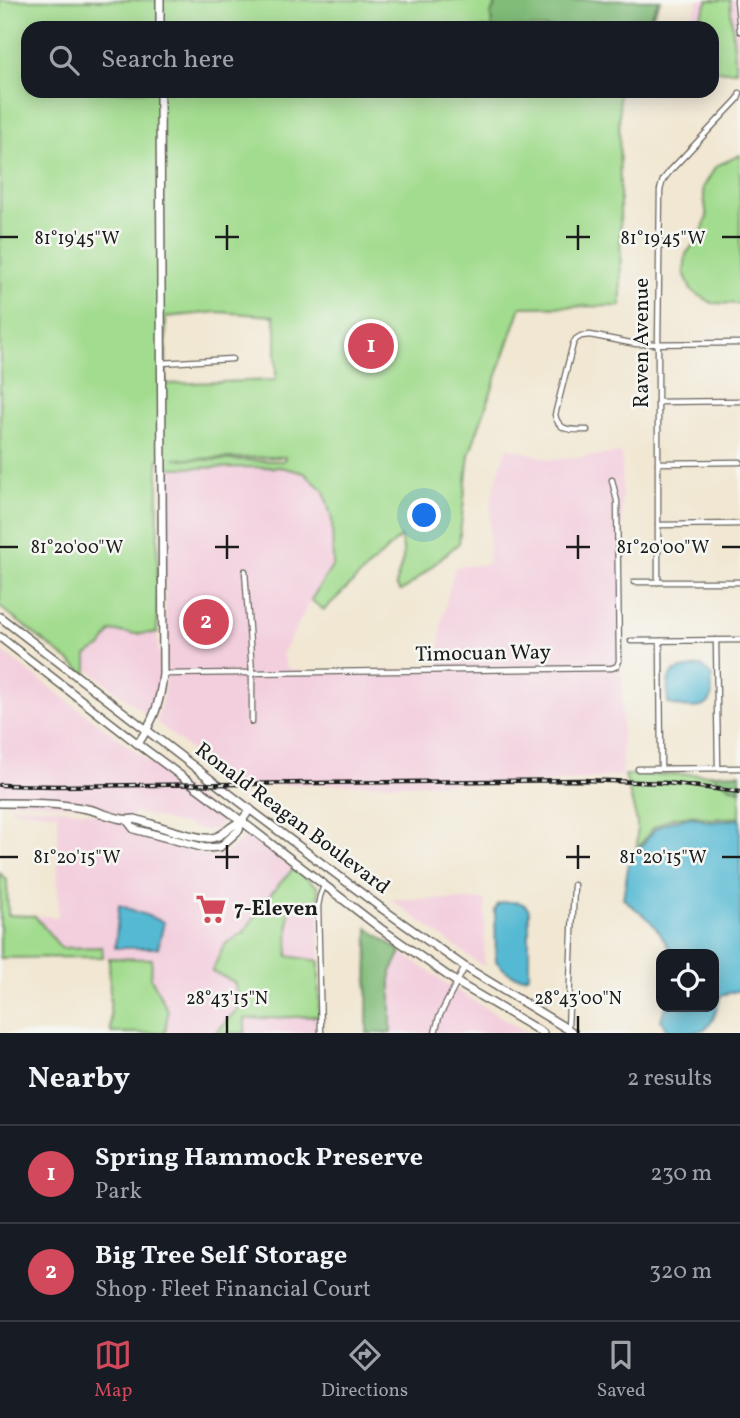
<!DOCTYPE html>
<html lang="en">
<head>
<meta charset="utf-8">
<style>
  body { margin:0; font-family:Vollkorn,serif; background:#242831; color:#f1f3f6 }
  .controls { position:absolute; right:21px; bottom:21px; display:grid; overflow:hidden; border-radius:14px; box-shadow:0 4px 18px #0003 }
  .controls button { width:63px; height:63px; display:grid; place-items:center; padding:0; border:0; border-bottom:2px solid #363941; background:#171b24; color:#f1f3f6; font:35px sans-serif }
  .you { position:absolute; left:425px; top:516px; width:24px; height:24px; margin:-18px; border:5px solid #fff; border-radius:50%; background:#1a73e8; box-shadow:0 0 0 10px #1a73e833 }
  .badge { display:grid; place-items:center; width:46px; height:46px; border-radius:50%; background:#d1495b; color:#fff; font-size:23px; font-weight:700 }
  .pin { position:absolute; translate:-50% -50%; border:4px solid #fff; box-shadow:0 2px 7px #0006 }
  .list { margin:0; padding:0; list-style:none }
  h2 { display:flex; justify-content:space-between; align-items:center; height:91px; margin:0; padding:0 28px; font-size:30px }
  h2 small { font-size:23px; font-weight:400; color:#9ea1a6 }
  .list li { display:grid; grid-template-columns:46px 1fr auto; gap:21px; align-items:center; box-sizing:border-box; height:98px; padding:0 28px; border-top:2px solid #363941 }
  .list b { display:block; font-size:26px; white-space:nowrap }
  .list p { margin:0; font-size:23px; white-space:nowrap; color:#9ea1a6 }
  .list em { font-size:23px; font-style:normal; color:#9ea1a6 }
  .icon { flex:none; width:38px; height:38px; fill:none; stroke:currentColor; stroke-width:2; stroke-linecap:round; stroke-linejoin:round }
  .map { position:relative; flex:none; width:740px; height:1033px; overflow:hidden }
  .search { position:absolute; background:#171b24; box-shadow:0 4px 18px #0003; left:21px; right:21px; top:21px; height:77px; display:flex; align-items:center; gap:18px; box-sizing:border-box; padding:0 24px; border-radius:21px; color:#9ea1a6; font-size:26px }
  .sheet { height:287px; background:#171b24 }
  nav { display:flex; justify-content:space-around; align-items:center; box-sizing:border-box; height:98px; border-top:2px solid #363941; background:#171b24; font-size:19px; color:#9ea1a6 }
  nav a { display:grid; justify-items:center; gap:4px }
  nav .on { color:#d1495b }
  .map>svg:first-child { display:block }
</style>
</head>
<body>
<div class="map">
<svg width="740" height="1033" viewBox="0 0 740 1033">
  <rect width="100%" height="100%" fill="#f6f6f2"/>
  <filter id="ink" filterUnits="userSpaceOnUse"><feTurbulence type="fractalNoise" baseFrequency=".0143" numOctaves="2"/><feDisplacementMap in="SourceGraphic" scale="14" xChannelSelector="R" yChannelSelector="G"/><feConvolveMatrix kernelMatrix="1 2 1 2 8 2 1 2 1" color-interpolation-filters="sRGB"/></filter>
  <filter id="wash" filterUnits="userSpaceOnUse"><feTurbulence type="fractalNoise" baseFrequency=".00686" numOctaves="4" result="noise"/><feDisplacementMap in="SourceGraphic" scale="28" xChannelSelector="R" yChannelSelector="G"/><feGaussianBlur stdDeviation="1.57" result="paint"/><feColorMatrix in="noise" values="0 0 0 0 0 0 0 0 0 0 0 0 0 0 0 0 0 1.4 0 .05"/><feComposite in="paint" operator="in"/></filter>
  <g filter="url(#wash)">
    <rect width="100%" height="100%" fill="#f1e7d2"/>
    <!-- built -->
    <g fill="#f3cfde">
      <path d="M699 0H740V72L712 68V28H686Z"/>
      <path d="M508 447 551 460 622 453V774L625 775 549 783 234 785 156 722 163 697 166 674 164 468 281 467 304 473 324 491 332 520 333 565 311 600 282 654 287 668 305 672 439 669 441 624 455 567 488 564 491 500 501 465Z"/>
      <path d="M111 631 133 634 157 633 160 674 158 696 151 718 77 660 102 646Z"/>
      <path d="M0 650 224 818 218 827 209 831 134 812 132 817 126 818 87 807 0 800Z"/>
      <path d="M11 806 44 807 87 812 124 822 129 828V830L175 847 207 855H223L248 836 293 869 274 890 244 933 224 945 212 970 235 982 240 1007 216 1033H165L168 1011 151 978V960L109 958 103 957 102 947 61 948 35 916 56 917 58 915V815L56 814 11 809Z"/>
      <path d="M390 899 485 900 484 966 480 964Z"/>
      <path d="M289 903 319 904V961L288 957Z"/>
      <path d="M401 952 451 987 527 1033H391V972Z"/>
      <path d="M319 1016V1033H245L244 1019Z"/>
    </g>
    <!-- green -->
    <g fill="#a2dc8e" stroke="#5f7c55" stroke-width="2" fill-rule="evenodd">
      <path d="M0 0H661L646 28H28V91H619L621 306 521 307 469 455 459 543 409 586 401 591 396 586C399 565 408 560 400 537L324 610 311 600 333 565 332 520 324 491 304 473 281 467 164 468V459H158L157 633 133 634 111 631 102 646 87 655V675L0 607ZM218 312 274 316 276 328V380L166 384V317ZM283 457H285L284 460 282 461 173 459Z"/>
      <path d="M708 0H730L736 71H712V28H695Z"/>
      <path d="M740 155V304L712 303 691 290 684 272 686 254 700 236 707 218 703 188 716 166Z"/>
      <path d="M710 774 731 787 740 790V817L710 819 693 815 671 818 653 828 637 849V822L625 775Z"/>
      <path d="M293 869 318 887 319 904 289 903 288 956 319 961V1016L245 1019V1033H216L240 1006 234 982 212 971 224 945 244 932 274 890Z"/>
      <path d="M0 873 7 881 8 915 35 916 61 948 102 947 103 957 0 958Z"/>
      <path d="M109 958 152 959 151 978 168 1011 165 1033H111Z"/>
    </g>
    <!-- forest -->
    <g fill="#81bc79" stroke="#4e6c4a" stroke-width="2">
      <path d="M498 0H659L644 28H492L491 13Z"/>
      <path d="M740 773V790L731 787 710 774Z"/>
      <path d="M368 928 401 952 391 972V1033H367Z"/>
    </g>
    <!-- water -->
    <g fill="#54b9d3" stroke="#386a78" stroke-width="2">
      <path d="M702 666 712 676C711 682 713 693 711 699 705 713 678 707 668 703 666 668 671 670 702 666Z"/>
      <path d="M693 817 710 822 740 819V989L737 991 721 995C711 1033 707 1033 668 1033L661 1020 665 1007H714V954H672C665 939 654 923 641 913 634 908 629 904 623 898L629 862 655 829 671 821Z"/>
      <path d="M506 902C515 902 525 901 529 911V975C517 981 504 971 496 961L495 910 498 904Z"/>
      <path d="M119 905 164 922 158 948H115Z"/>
    </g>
  </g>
  <g filter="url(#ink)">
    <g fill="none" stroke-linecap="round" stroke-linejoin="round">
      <!-- street casing -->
      <g stroke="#67635c" stroke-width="7">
        <g id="street">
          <path d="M737 0 740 31"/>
          <path d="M161 363 232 359"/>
          <path d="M658 402 740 401"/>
          <path d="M587 430C572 430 559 432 555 415L573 344 576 339 581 336 590 335 636 344 740 343"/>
          <path d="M658 463 740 462"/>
          <path d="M658 525 740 524"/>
          <path d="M245 571 252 673V722"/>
          <path d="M634 582H740"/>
          <path d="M658 582V344L660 190 663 180 670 171 738 99 740 93"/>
          <path d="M716 640 718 768"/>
          <path d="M631 641 740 640"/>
          <path d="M660 641 661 768"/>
          <path d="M163 674 612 668 617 666 619 661 617 501 612 480"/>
          <path d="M638 769 740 768"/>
          <path d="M568 1029 574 885"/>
          <path d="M321 1033 318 906 320 896 324 886"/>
          <path d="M435 1033 439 1017 465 967"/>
        </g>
      </g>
      <!-- secondary casing -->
      <g stroke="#67635c" stroke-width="10">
        <g id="secondary">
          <path d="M160 0V28"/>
          <path d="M0 617 240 802 384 910 465 967 574 1033"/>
          <path d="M0 637 138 744 231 813 380 928 458 983 543 1033"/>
          <path d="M138 744C154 719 160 704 163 674L160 91"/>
          <path d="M0 803C29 803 59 803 87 809 103 812 119 822 135 819 150 823 198 841 212 838 226 836 227 826 241 822"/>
          <path d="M127 820 134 829 205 848 220 847 239 830 241 822 250 809"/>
        </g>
      </g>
      <!-- street -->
      <use href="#street" stroke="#fff" stroke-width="4.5"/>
      <!-- secondary -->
      <use href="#secondary" stroke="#fff" stroke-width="7"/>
      <!-- rail casing -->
      <g stroke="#1c1c1c" stroke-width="4.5">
        <path id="rail" d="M0 785 56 786 582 780 667 783 740 792"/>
      </g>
      <!-- rail -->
      <use href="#rail" stroke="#f6f6f2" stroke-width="2" stroke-dasharray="5" stroke-linecap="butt"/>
    </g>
  </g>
  <!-- ticks -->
  <path fill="none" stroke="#1c1c1c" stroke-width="2.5" d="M227 225V250M578 225V250M0 237H18M215 237H239M566 237H590M722 237H740M227 535V559M578 535V559M0 547H18M215 547H239M566 547H590M722 547H740M227 845V869M578 845V869M0 857H18M215 857H239M566 857H590M722 857H740M227 1016V1033M578 1016V1033"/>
  <!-- icons -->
  <defs>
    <g id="supermarket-bare" transform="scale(2.415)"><path d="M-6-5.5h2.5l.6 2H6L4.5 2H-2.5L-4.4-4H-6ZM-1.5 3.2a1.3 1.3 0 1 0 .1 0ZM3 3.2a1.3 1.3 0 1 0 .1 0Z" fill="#d1495b" stroke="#f6f6f2" stroke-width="2.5" paint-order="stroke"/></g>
  </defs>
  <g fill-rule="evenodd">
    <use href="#supermarket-bare" x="211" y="909"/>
  </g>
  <g text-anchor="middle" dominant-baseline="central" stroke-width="5" stroke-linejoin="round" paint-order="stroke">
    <!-- street labels -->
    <g font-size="21" fill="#1c1c1c" stroke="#f6f6f2">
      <text transform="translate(642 343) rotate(-90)">Raven Avenue</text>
      <text transform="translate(483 654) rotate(-1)">Timocuan Way</text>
      <text transform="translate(292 819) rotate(37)">Ronald Reagan Boulevard</text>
    </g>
    <!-- poi labels -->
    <g font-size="21" font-weight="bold" fill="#1c1c1c" stroke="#f6f6f2" text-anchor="start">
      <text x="234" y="909">7-Eleven</text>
    </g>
  </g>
  <g font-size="18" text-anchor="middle" fill="#1c1c1c" stroke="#f6f6f2" stroke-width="5" stroke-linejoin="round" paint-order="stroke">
    <text x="663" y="244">81°19'45"W</text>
    <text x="77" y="244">81°19'45"W</text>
    <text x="663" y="553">81°20'00"W</text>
    <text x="77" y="553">81°20'00"W</text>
    <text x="663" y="863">81°20'15"W</text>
    <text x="77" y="863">81°20'15"W</text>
    <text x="227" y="1004">28°43'15"N</text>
    <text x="578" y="1004">28°43'00"N</text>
  </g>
</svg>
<div class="controls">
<button><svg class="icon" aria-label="locate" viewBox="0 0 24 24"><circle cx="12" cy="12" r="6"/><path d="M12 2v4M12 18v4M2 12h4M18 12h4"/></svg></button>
</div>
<div class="you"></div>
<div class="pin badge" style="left:371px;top:346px">1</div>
<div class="pin badge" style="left:206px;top:622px">2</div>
<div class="search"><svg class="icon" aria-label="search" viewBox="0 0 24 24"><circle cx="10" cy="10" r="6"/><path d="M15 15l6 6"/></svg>Search here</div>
</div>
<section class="sheet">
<h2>Nearby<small>2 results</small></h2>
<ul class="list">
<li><span class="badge">1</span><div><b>Spring Hammock Preserve</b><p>Park</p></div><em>230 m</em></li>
<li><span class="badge">2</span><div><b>Big Tree Self Storage</b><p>Shop · Fleet Financial Court</p></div><em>320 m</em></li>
</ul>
</section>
<nav>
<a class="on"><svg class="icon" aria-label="map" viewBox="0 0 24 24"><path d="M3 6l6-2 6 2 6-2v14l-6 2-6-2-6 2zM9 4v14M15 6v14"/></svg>Map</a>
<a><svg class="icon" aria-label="directions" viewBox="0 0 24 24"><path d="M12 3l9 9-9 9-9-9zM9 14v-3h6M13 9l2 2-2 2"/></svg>Directions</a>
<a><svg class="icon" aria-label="saved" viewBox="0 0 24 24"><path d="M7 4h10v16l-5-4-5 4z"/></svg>Saved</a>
</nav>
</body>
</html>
